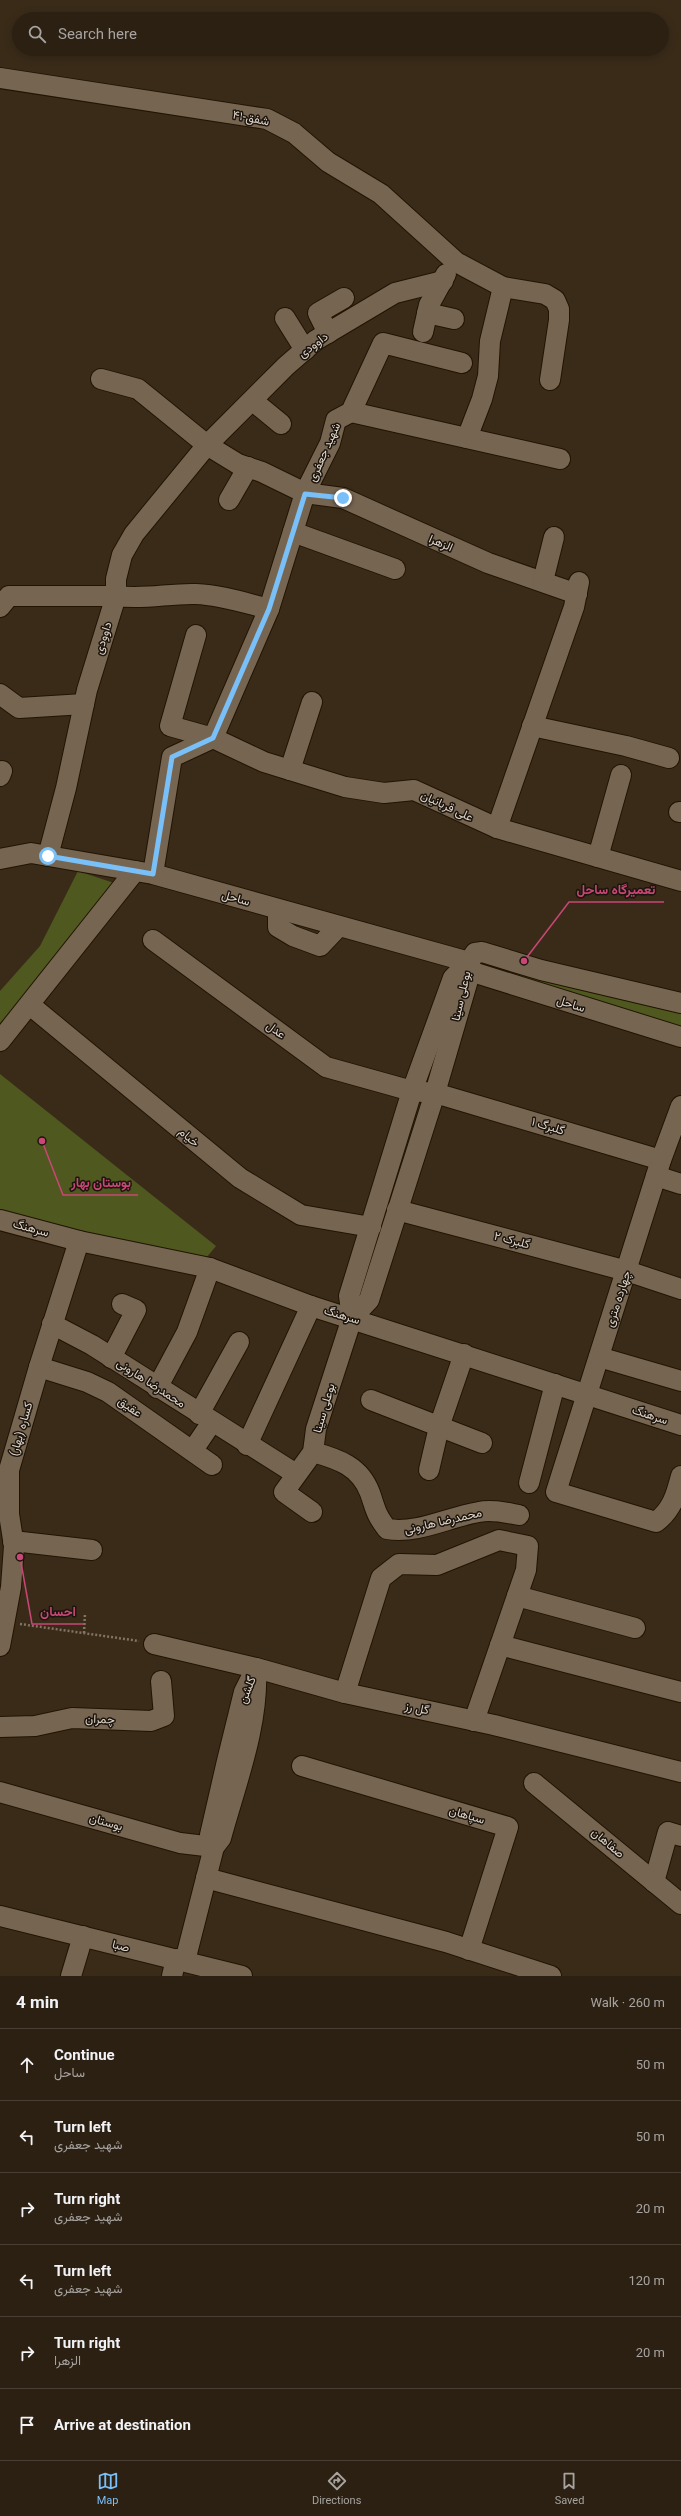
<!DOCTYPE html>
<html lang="en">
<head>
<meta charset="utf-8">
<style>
  body { margin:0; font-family:Roboto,Vazirmatn,sans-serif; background:#34281c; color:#f1f3f6 }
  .stop { position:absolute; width:12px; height:12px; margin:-9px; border:3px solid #79bff8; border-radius:50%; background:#fff }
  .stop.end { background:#79bff8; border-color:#fff; box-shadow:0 1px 4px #0008 }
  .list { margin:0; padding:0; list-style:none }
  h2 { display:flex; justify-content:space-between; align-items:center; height:52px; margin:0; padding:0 16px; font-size:17px }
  h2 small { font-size:13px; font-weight:400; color:#a6a3a0 }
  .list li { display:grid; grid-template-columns:26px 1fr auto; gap:12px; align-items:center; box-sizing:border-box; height:72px; padding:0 16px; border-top:1px solid #483e33 }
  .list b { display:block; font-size:15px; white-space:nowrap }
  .list p { margin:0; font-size:13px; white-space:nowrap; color:#a6a3a0 }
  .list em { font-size:13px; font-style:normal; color:#a6a3a0 }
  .icon { flex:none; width:22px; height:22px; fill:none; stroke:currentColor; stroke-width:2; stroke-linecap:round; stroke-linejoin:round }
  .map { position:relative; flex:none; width:681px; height:1976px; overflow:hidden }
  .search { position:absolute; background:#2c2013; box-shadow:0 2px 10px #0003; left:12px; right:12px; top:12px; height:44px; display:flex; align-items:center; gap:10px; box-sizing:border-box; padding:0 14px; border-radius:22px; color:#a6a3a0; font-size:15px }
  .sheet { height:484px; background:#2c2013 }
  nav { display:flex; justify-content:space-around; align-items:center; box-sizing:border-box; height:56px; border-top:1px solid #483e33; background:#2c2013; font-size:11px; color:#a6a3a0 }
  nav a { display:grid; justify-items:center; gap:2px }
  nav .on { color:#79bff8 }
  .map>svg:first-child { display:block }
</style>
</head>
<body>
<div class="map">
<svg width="681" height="1976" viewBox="0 0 681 1976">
  <rect width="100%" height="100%" fill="#3a2b19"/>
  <!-- green -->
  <g fill="#4e581f">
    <path d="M78 871 117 884 0 1029V991L40 946Z"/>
    <path d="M493 966 681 1009V1030L488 968Z"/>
    <path d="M0 1074 216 1246 202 1263 0 1209Z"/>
  </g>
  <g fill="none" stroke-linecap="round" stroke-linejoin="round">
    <!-- minor casing -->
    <g stroke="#211403" stroke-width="22">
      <g id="minor">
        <path d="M0 78 267 119 294 133 328 162 381 194 456 262 503 287 545 294 555 300 559 309V320L550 380"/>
        <path d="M427 313 454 319"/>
        <path d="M285 318 305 350"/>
        <path d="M423 332 429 305 446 274"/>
        <path d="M328 333 318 313 344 298"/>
        <path d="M101 379 138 389 207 445 238 464 262 472 305 493 343 498 488 563 577 594"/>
        <path d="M253 401 281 424"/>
        <path d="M351 412 560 459"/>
        <path d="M467 438 482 399 488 376 490 341 503 287"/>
        <path d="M229 500 248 467"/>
        <path d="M293 532 395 569"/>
        <path d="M543 581 554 537"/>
        <path d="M0 607 9 596H116C145 600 169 593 196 594 221 595 245 603 269 609"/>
        <path d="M196 635 170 726 213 738 264 762 345 787 384 793 414 790 497 828 681 881"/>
        <path d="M0 694 19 708 84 704"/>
        <path d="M532 726 626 746 669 758"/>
        <path d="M290 770 312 702"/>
        <path d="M0 776 2 771"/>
        <path d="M679 812H681"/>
        <path d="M497 828 574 607 579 582"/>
        <path d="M48 856 66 788 87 690 116 596V579L122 555 134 534 207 445 286 366 316 340 395 293 443 281"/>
        <path d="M598 857 621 775"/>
        <path d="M0 859 31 853 153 874 469 962"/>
        <path d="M153 874 172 757 213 738 269 609 305 493 330 443 336 420 351 412 383 343 462 363"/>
        <path d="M278 910V927L293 936 320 946 338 927"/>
        <path d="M153 940 326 1067 412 1091 435 1093 661 1160"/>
        <path d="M681 1003 541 970 482 952 475 953 469 962 470 969 476 973 681 1037"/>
        <path d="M30 1005 240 1178 301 1215 371 1227"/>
        <path d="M0 1041 135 871"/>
        <path d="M681 1106 661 1160 556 1492 656 1522C672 1510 676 1495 681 1476"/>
        <path d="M656 1176 681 1184"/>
        <path d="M397 1210 627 1271 681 1289"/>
        <path d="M0 1220 79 1241 210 1268 311 1306 681 1425"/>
        <path d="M352 1318 369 1300 435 1093 468 980 469 962"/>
        <path d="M52 1324 92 1345 296 1474"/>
        <path d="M599 1357 681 1381"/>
        <path d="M111 1358 136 1310 122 1304"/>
        <path d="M39 1367 87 1382 108 1392 212 1465"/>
        <path d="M157 1388 187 1332 210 1268"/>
        <path d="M371 1400 482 1443"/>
        <path d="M199 1414 239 1342"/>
        <path d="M247 1445 311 1306"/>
        <path d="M193 1450 212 1422"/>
        <path d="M313 1452C338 1459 360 1466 370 1493 376 1510 375 1513 387 1529 419 1534 448 1517 479 1512 492 1509 507 1513 519 1515"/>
        <path d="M429 1470 439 1427 464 1354"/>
        <path d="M529 1483 555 1384"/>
        <path d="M312 1512 284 1492 313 1452 316 1429 352 1318 349 1296 412 1091 453 978 469 962"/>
        <path d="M13 1541 92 1550"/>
        <path d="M517 1596 635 1628"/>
        <path d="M154 1644 256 1668 345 1693 494 1725 681 1772"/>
        <path d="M500 1645 681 1692"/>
        <path d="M0 1646 11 1587 14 1546 9 1514V1470L39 1367 79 1241"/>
        <path d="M256 1668C259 1725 236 1783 221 1838L214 1847 210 1835 227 1761 244 1692Z"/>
        <path d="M345 1693 381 1578 399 1564 437 1565 499 1540 528 1546 526 1570 474 1721"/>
        <path d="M0 1727 35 1726 72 1718 151 1721 164 1716 161 1681"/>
        <path d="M302 1766 508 1827 469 1950"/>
        <path d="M534 1783 681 1904"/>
        <path d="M0 1792 180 1843 214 1847 185 1961"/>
        <path d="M206 1878 446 1942 551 1976"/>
        <path d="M654 1882 668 1832 681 1836"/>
        <path d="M0 1916 242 1976"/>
        <path d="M71 1976 83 1936"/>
        <path d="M172 1976 176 1959"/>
      </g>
    </g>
    <!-- path -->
    <g stroke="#817465" stroke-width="2.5" stroke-dasharray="2 2" stroke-linecap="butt">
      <path d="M20 1624 139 1641"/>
      <path d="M84 1633 85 1613"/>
    </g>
    <!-- minor -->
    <use href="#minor" stroke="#766551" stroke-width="20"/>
  </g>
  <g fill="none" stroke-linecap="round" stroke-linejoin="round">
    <!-- route -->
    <path stroke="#79bff8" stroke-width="5" d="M48 856 153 874 172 757 213 738 269 609 305 494 343 498"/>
  </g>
  <g text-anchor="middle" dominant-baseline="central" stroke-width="3" stroke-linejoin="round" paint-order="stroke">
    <!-- street labels -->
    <g font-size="12" fill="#dfd5ca" stroke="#1c150d">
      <text transform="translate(251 118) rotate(11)">شفق-۴۱</text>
      <text transform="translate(313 345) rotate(-37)">داوودی</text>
      <text transform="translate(324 452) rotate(-66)">شهید جعفری</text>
      <text transform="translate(441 543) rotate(23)">الزهرا</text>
      <text transform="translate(103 638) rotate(-73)">داوودی</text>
      <text transform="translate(447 806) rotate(25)">علی قربانیان</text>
      <text transform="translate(236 898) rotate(16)">ساحل</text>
      <text transform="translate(461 996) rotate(-77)">بوعلی سینا</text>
      <text transform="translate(571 1004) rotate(18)">ساحل</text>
      <text transform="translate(276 1030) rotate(36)">عدل</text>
      <text transform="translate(548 1126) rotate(17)">گلبرگ ۱</text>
      <text transform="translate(189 1137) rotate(40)">خیام</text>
      <text transform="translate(31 1228) rotate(15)">سرهنگ</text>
      <text transform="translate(512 1240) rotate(15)">گلبرک ۲</text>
      <text transform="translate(618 1299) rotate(-72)">چهارده متری</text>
      <text transform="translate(342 1315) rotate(17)">سرهنگ</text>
      <text transform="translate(151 1383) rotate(33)">محمدرضا هارونی</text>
      <text transform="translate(130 1407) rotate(35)">عقیق</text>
      <text transform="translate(324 1408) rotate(-74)">بوعلی سینا</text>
      <text transform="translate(650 1415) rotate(18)">سرهنگ</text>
      <text transform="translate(21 1429) rotate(-74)">کساره (بهار)</text>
      <text transform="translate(443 1521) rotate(-13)">محمدرضا هارونی</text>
      <text transform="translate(247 1690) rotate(-68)">گلشن</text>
      <text transform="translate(417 1708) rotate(12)">گل رز</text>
      <text transform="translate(100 1719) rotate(2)">چمران</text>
      <text transform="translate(467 1815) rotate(16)">سپاهان</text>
      <text transform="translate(106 1822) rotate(16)">بوستان</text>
      <text transform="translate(608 1843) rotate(40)">صفاهان</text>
      <text transform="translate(121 1946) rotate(14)">صبا</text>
    </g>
  </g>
  <!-- callouts -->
  <path fill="none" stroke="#c94777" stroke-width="1.5" d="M524 961L569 902H664M42 1141L63 1195H138M20 1557L32 1624H84"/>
  <g fill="#c94777" stroke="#1c150d" stroke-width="1.5">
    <circle cx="524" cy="961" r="4"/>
    <circle cx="42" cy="1141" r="4"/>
    <circle cx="20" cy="1557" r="4"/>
  </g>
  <g font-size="13" text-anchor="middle" font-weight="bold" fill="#c94777" stroke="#1c150d" stroke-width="3" stroke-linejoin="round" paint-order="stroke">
    <text x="616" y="894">تعمیرگاه ساحل</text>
    <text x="101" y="1187">بوستان بهار</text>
    <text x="58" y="1616">احسان</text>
  </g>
</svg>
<div class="stop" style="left:48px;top:856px"></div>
<div class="stop end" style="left:343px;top:498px"></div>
<div class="search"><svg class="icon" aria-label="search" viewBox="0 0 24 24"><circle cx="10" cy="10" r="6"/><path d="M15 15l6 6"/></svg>Search here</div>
</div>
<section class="sheet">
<h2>4 min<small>Walk · 260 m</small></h2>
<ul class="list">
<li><svg class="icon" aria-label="ahead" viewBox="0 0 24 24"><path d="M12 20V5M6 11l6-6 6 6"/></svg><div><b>Continue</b><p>ساحل</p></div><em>50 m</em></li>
<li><svg class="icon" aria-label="left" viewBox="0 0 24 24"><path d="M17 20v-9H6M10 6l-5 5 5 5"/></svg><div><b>Turn left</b><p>شهید جعفری</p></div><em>50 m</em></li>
<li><svg class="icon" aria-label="right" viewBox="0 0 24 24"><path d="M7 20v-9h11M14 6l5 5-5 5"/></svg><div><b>Turn right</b><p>شهید جعفری</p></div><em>20 m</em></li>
<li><svg class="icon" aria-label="left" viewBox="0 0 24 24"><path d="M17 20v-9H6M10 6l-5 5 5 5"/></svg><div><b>Turn left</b><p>شهید جعفری</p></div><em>120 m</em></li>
<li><svg class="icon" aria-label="right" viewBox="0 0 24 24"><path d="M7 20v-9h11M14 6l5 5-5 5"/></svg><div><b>Turn right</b><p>الزهرا</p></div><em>20 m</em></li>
<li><svg class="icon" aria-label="arrive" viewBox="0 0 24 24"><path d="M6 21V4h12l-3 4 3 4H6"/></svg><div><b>Arrive at destination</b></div></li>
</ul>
</section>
<nav>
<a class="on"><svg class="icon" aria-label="map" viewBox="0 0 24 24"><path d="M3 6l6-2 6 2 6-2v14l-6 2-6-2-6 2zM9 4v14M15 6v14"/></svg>Map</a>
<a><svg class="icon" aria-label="directions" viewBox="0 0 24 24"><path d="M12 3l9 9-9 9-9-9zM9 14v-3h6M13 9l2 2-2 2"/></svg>Directions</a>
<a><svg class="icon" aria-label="saved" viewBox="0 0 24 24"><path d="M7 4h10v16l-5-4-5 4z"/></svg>Saved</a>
</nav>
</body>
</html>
